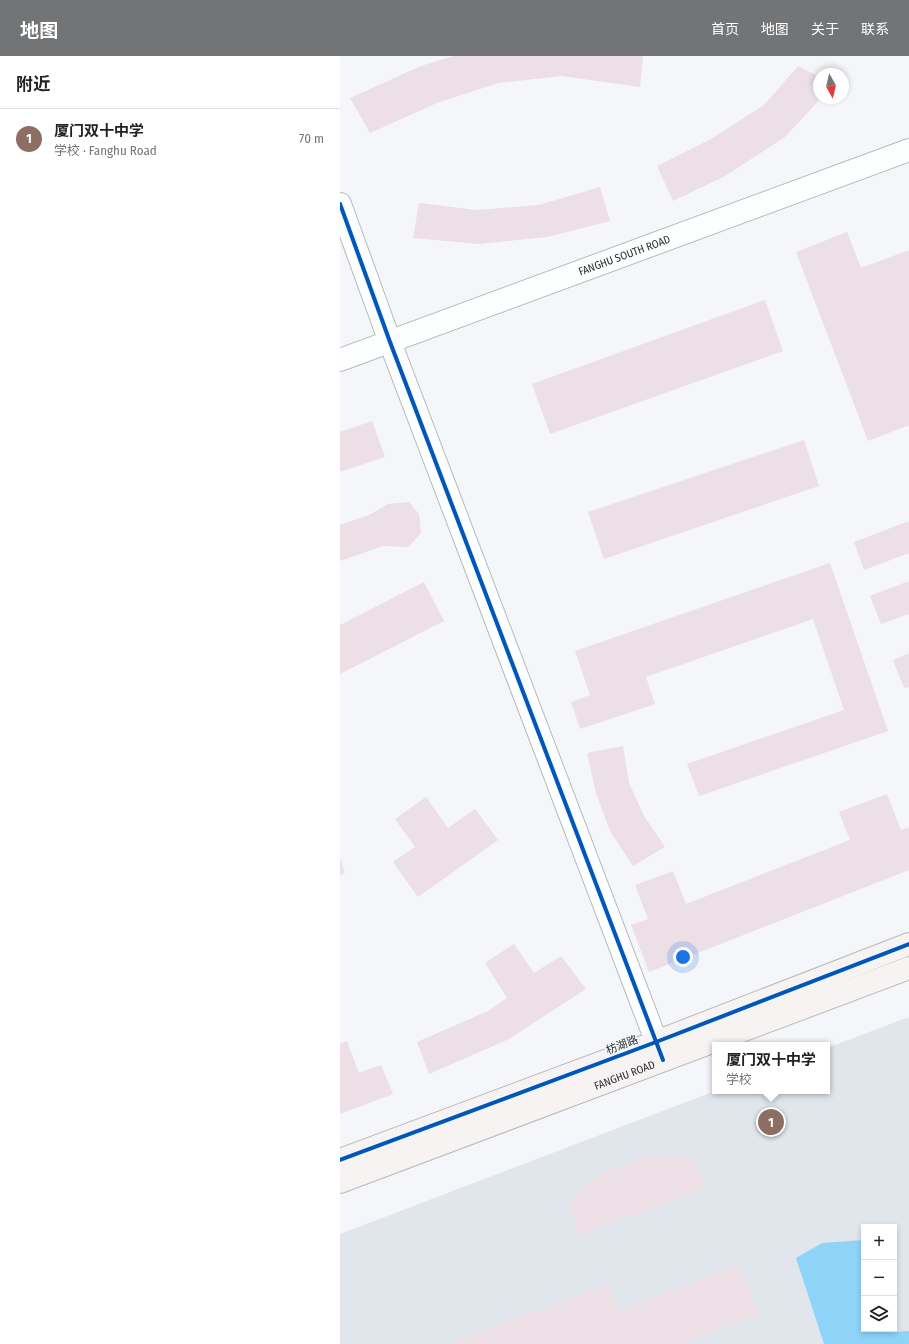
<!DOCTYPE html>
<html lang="zh">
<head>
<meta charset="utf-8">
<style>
  body { margin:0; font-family:"Fira Sans Condensed","Noto Sans SC",sans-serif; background:#f2f2f2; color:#222 }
  .controls { position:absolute; right:12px; bottom:12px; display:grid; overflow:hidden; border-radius:0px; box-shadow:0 2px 6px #0003 }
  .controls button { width:36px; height:36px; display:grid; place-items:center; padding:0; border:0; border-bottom:1px solid #e0e0e0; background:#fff; color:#222; font:20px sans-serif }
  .compass { position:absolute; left:473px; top:12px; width:36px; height:36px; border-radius:50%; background:#fff; box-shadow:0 2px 6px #0003; rotate:172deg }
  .you { position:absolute; left:343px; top:901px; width:14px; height:14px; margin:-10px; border:3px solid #fff; border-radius:50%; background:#1a73e8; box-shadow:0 0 0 6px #1a73e833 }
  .badge { display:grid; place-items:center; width:26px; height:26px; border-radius:50%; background:#727476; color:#fff; font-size:13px; font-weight:700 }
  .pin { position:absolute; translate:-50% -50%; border:2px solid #fff; box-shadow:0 1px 4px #0006 }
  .popup { position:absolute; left:372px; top:986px; width:118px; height:52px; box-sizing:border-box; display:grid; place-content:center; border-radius:0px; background:#fff; filter:drop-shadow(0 1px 3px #0005); font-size:13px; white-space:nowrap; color:#767676 }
  .popup b { font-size:15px; color:#222 }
  .popup::after { content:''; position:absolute; left:50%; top:100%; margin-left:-8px; border:8px solid transparent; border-top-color:#fff }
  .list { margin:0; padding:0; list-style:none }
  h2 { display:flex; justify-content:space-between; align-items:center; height:52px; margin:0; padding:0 16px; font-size:17px }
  h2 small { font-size:13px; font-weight:400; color:#767676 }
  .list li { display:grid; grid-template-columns:26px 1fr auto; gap:12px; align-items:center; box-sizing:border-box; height:60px; padding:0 16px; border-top:1px solid #e0e0e0 }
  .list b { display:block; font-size:15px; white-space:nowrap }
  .list p { margin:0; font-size:13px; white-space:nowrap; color:#767676 }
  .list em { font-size:13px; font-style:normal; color:#767676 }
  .icon { flex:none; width:22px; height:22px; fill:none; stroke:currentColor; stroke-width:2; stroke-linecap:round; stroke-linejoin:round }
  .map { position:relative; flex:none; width:569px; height:1288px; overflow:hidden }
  header { display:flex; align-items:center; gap:24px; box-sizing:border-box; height:56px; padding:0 20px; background:#727476; color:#fff }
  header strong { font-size:19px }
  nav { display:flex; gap:22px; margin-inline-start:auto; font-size:14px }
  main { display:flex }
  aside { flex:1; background:#fff }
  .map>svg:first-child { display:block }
</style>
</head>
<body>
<header>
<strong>地图</strong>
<nav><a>首页</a><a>地图</a><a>关于</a><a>联系</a></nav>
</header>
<main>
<aside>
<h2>附近<small></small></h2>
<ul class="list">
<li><span class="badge" style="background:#8d6e63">1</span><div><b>厦门双十中学</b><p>学校 · Fanghu Road</p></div><em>70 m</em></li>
</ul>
</aside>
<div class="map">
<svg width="569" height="1288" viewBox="0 0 569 1288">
  <rect width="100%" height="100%" fill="#f4f6f9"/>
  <!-- built -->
  <path fill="#e0e6ec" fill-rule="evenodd" d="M569 961V1288H0V1178L375 1035H487V992ZM524 1171H554V1273H524Z"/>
  <!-- water -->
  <path fill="#8ed4f9" d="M524 1184V1273H553L555 1276 569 1275V1288H484L456 1202 482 1187Z"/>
  <!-- building -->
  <g fill="#ecdfe6">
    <path d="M114 0H303L300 31 222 20 158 27 97 47 30 77 10 42 81 10Z"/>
    <path d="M458 10 479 21V42H481L445 81 385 120 333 145 317 110 371 83 424 49Z"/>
    <path d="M260 131 270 165 207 181 139 188 73 182 79 147 137 154 199 149Z"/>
    <path d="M507 176 521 212 569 194V369L528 385 456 196Z"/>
    <path d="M425 244 443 295 210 378 192 328Z"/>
    <path d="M32 365 45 401 0 416V376Z"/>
    <path d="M464 384 479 430 264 503 248 456Z"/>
    <path d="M69 446 79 458 81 477 68 491 43 490 0 505V469L29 459 48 448Z"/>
    <path d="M569 465V497L524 514 514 486Z"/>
    <path d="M490 507 548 675 359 740 347 708 504 654 473 563 306 621 315 648 240 673 231 646 250 639 235 595Z"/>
    <path d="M569 525V558L541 568 530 540Z"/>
    <path d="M84 526 104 565 0 618V569Z"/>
    <path d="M569 597V631L564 632 553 604Z"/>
    <path d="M283 690 289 727 304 760 325 791 293 810 270 775 256 737 247 697Z"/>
    <path d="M547 738 561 774 569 771V814L309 916 291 869 308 863 295 829 333 815 346 848 510 784 499 756Z"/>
    <path d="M86 741 108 772 135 753 158 784 78 841 53 806 75 791 55 763Z"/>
    <path d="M0 801 5 817 0 819Z"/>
    <path d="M174 888 194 917 221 900 246 933 169 983 89 1018 77 986 148 955 167 942 145 907Z"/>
    <path d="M7 985 19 1017 41 1009 53 1038 0 1058V988Z"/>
    <path d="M309 1099 354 1102 365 1133 239 1179 228 1147 260 1117Z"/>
    <path d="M400 1209 419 1259 341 1288H107L268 1228 278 1254Z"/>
  </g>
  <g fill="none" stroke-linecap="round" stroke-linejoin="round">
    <!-- street casing -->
    <g stroke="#b8b9bb" stroke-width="24">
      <g id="street">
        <path d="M0 148 50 286 323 1003"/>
        <path id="s1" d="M0 304 569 94"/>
      </g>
    </g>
    <!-- secondary casing -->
    <g stroke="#b8b9bb" stroke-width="24">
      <g id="secondary">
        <path d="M0 1104 316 986 569 888"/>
        <path id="s2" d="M0 1126 569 912"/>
      </g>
    </g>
    <!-- street -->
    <use href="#street" stroke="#fdfefe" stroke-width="22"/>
    <!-- secondary -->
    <use href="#secondary" stroke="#f8f3f3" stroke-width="22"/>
    <!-- cycleway casing -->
    <g stroke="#f3f6fa" stroke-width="6">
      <g id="cycleway">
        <path d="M0 148 50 286 323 1004"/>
        <path d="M0 1104 316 986 569 888"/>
      </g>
    </g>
    <!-- cycleway -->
    <use href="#cycleway" stroke="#0057b8" stroke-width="4"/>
  </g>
  <g text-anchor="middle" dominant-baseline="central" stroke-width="3" stroke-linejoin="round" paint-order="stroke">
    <!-- street labels -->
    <g font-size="11" fill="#2c2e2f" stroke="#f3f6fa">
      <text stroke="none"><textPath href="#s1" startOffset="303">FANGHU SOUTH ROAD</textPath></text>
      <text transform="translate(282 989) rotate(-21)">枋湖路</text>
      <text stroke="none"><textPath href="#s2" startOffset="304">FANGHU ROAD</textPath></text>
    </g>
  </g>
</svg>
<div class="controls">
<button>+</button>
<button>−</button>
<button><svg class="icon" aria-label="layers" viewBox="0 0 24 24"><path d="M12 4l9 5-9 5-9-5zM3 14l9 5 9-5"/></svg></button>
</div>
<svg class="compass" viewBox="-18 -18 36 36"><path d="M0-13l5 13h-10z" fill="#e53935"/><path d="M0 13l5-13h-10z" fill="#767676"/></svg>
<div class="you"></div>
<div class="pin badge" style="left:431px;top:1066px;background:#8d6e63">1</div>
<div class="popup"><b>厦门双十中学</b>学校</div>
</div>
</main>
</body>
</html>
